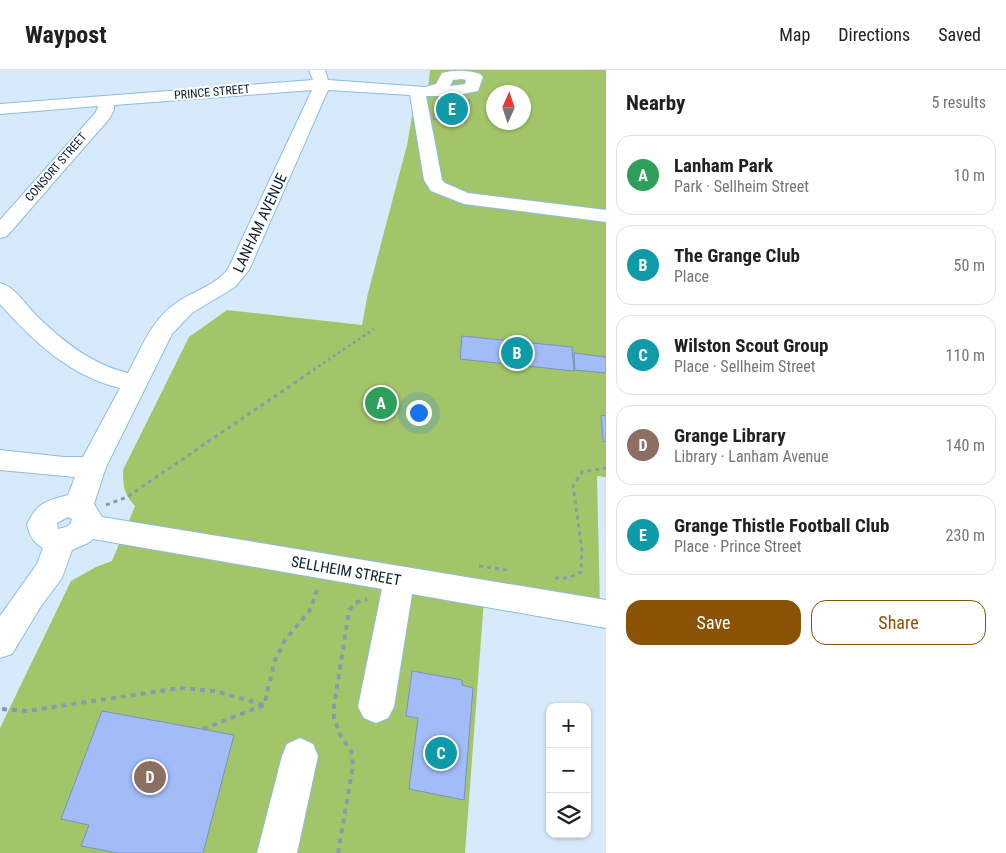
<!DOCTYPE html>
<html lang="en">
<head>
<meta charset="utf-8">
<style>
  body { margin:0; font-family:"Roboto Condensed",sans-serif; background:#f2f2f2; color:#202124 }
  .controls { position:absolute; right:15px; bottom:15px; display:grid; overflow:hidden; border-radius:10px; box-shadow:0 1px 4px #0004 }
  .controls button { width:45px; height:45px; display:grid; place-items:center; padding:0; border:0; border-bottom:1px solid #e0e0e0; background:#fff; color:#202124; font:25px sans-serif }
  .compass { position:absolute; left:486px; top:15px; width:45px; height:45px; border-radius:50%; background:#fff; box-shadow:0 1px 4px #0004; rotate:3deg }
  .you { position:absolute; left:418px; top:342px; width:18px; height:18px; margin:-12px; border:4px solid #fff; border-radius:50%; background:#1a73e8; box-shadow:0 0 0 8px #1a73e833 }
  .badge { display:grid; place-items:center; width:32px; height:32px; border-radius:50%; background:#895204; color:#fff; font-size:16px; font-weight:700 }
  .pin { position:absolute; translate:-50% -50%; border:2px solid #fff; box-shadow:0 1px 5px #0006 }
  .list { margin:0; padding:0; list-style:none }
  h2 { display:flex; justify-content:space-between; align-items:center; height:65px; margin:0; padding:0 20px; font-size:21px }
  h2 small { font-size:16px; font-weight:400; color:#757577 }
  .list li { display:grid; grid-template-columns:32px 1fr auto; gap:15px; align-items:center; box-sizing:border-box; height:80px; margin:0 10px 10px; padding:0 10px; border:1px solid #e0e0e0; border-radius:15px }
  .list b { display:block; font-size:19px; white-space:nowrap }
  .list p { margin:0; font-size:16px; white-space:nowrap; color:#757577 }
  .list em { font-size:16px; font-style:normal; color:#757577 }
  .actions { display:flex; gap:10px; padding:15px 20px }
  .actions a { flex:1; padding:11px 0; border:1px solid #895204; border-radius:15px; text-align:center; font-size:18px; color:#895204 }
  .actions .main { background:#895204; color:#fff }
  .icon { flex:none; width:28px; height:28px; fill:none; stroke:currentColor; stroke-width:2; stroke-linecap:round; stroke-linejoin:round }
  .map { position:relative; flex:none; width:606px; height:783px; overflow:hidden }
  header { display:flex; align-items:center; gap:30px; box-sizing:border-box; height:70px; padding:0 25px; background:#fff; border-bottom:1px solid #e0e0e0 }
  header strong { font-size:24px }
  nav { display:flex; gap:28px; margin-inline-start:auto; font-size:18px }
  main { display:flex }
  aside { flex:1; background:#fff }
  .map>svg:first-child { display:block }
</style>
</head>
<body>
<header>
<strong>Waypost</strong>
<nav><a>Map</a><a>Directions</a><a>Saved</a></nav>
</header>
<main>
<div class="map">
<svg width="606" height="783" viewBox="0 0 606 783">
  <rect width="100%" height="100%" fill="#d7eafb"/>
  <!-- green -->
  <path fill="#a3c56a" fill-rule="evenodd" d="M430 0H606V407L597 406 600 538 485 516 465 783H0V658L71 511 96 497 112 491 135 436C124 424 123 417 123 400L189 267 227 240 362 255 368 223 407 75 415 29 428 18ZM493 22H524V52H493Z"/>
  <!-- building -->
  <g fill="#a2bcf8" stroke="#7b90c2">
    <path d="M448 25H455L454 29 470 30 466 52 433 49 438 27H447Z"/>
    <path d="M462 266 572 277 574 301 460 289Z"/>
    <path d="M574 283 606 287V303L575 300Z"/>
    <path d="M601 345 606 346V372L603 371Z"/>
    <path d="M412 601 462 610V615L473 618 464 730 409 719 418 648 406 646Z"/>
    <path d="M102 641 234 665 203 783H118L81 776 89 755 61 749Z"/>
  </g>
  <g fill="none" stroke-linecap="round" stroke-linejoin="round">
    <!-- minor casing -->
    <g stroke="#8cbbe6" stroke-width="2">
      <g id="minor">
        <path d="M309 0H325L328 10 425 17 436 14 442 3C455 0 467 0 480 4L483 7 478 21 452 26H426L442 110 445 113 468 123 606 140V152L464 134 431 121 424 110 410 25 328 20 249 200 235 217 192 243 172 264 106 397 94 434 102 447 606 530V558L412 524 394 637 388 648 376 653 364 648 358 637 382 519 93 469 88 473 72 480 62 508 41 536 12 584 0 588V546L37 494 43 478C33 473 29 464 27 454 38 432 46 431 68 425L75 407 0 400V380L64 387H83L120 318C70 306 33 271 0 234V213C15 217 26 235 37 246 62 271 93 295 128 303 141 279 152 249 176 233 193 221 215 216 228 199L312 20 114 35V40L109 49 7 166 0 168V150L96 42 98 36 0 44V34L313 10ZM462 9 466 10 465 14 450 16 453 10ZM68 447 72 449 71 453 66 457 58 459 57 453Z"/>
        <path d="M300 668 313 674 318 686 297 783H257L282 686 287 674Z"/>
      </g>
    </g>
    <!-- path-far2 -->
    <path stroke="#889aab" stroke-width="2.5" stroke-dasharray="3 3" stroke-linecap="butt" d="M313 300 374 259"/>
    <!-- path-far1 -->
    <g stroke="#889aab" stroke-width="3" stroke-dasharray="4 4" stroke-linecap="butt">
      <path d="M106 435 127 427 315 299"/>
      <path d="M479 496 507 500"/>
      <path d="M555 508H568L581 502 582 480 573 416 582 402 606 398"/>
    </g>
    <!-- path -->
    <g stroke="#889aab" stroke-width="4" stroke-dasharray="5 5" stroke-linecap="butt">
      <path d="M2 639 27 641 180 618 215 621 264 635"/>
      <path d="M203 659 264 635 275 590 285 570 310 540 317 520"/>
      <path d="M338 783 353 696 351 681 340 665 334 648V636L349 541 354 533 367 529"/>
    </g>
    <!-- minor -->
    <use href="#minor" fill="#fff" fill-rule="evenodd"/>
  </g>
  <g text-anchor="middle" dominant-baseline="central" stroke-width="4" stroke-linejoin="round" paint-order="stroke">
    <!-- far-street labels -->
    <g font-size="12" fill="#091b2b" stroke="#fff">
      <text transform="translate(212 22) rotate(-5)">PRINCE STREET</text>
      <text transform="translate(56 97) rotate(-49)">CONSORT STREET</text>
    </g>
    <!-- street labels -->
    <g font-size="15" fill="#091b2b" stroke="#fff">
      <text transform="translate(260 153) rotate(-65)">LANHAM AVENUE</text>
      <text transform="translate(346 501) rotate(10)">SELLHEIM STREET</text>
    </g>
  </g>
</svg>
<div class="controls">
<button>+</button>
<button>−</button>
<button><svg class="icon" aria-label="layers" viewBox="0 0 24 24"><path d="M12 4l9 5-9 5-9-5zM3 14l9 5 9-5"/></svg></button>
</div>
<svg class="compass" viewBox="-18 -18 36 36"><path d="M0-13l5 13h-10z" fill="#e53935"/><path d="M0 13l5-13h-10z" fill="#757577"/></svg>
<div class="you"></div>
<div class="pin badge" style="left:381px;top:333px;background:#2e9e5b">A</div>
<div class="pin badge" style="left:517px;top:283px;background:#0f9aa8">B</div>
<div class="pin badge" style="left:441px;top:683px;background:#0f9aa8">C</div>
<div class="pin badge" style="left:150px;top:707px;background:#8d6e63">D</div>
<div class="pin badge" style="left:452px;top:39px;background:#0f9aa8">E</div>
</div>
<aside>
<h2>Nearby<small>5 results</small></h2>
<ul class="list">
<li><span class="badge" style="background:#2e9e5b">A</span><div><b>Lanham Park</b><p>Park · Sellheim Street</p></div><em>10 m</em></li>
<li><span class="badge" style="background:#0f9aa8">B</span><div><b>The Grange Club</b><p>Place</p></div><em>50 m</em></li>
<li><span class="badge" style="background:#0f9aa8">C</span><div><b>Wilston Scout Group</b><p>Place · Sellheim Street</p></div><em>110 m</em></li>
<li><span class="badge" style="background:#8d6e63">D</span><div><b>Grange Library</b><p>Library · Lanham Avenue</p></div><em>140 m</em></li>
<li><span class="badge" style="background:#0f9aa8">E</span><div><b>Grange Thistle Football Club</b><p>Place · Prince Street</p></div><em>230 m</em></li>
</ul>
<div class="actions"><a class="main">Save</a><a>Share</a></div>
</aside>
</main>
</body>
</html>
